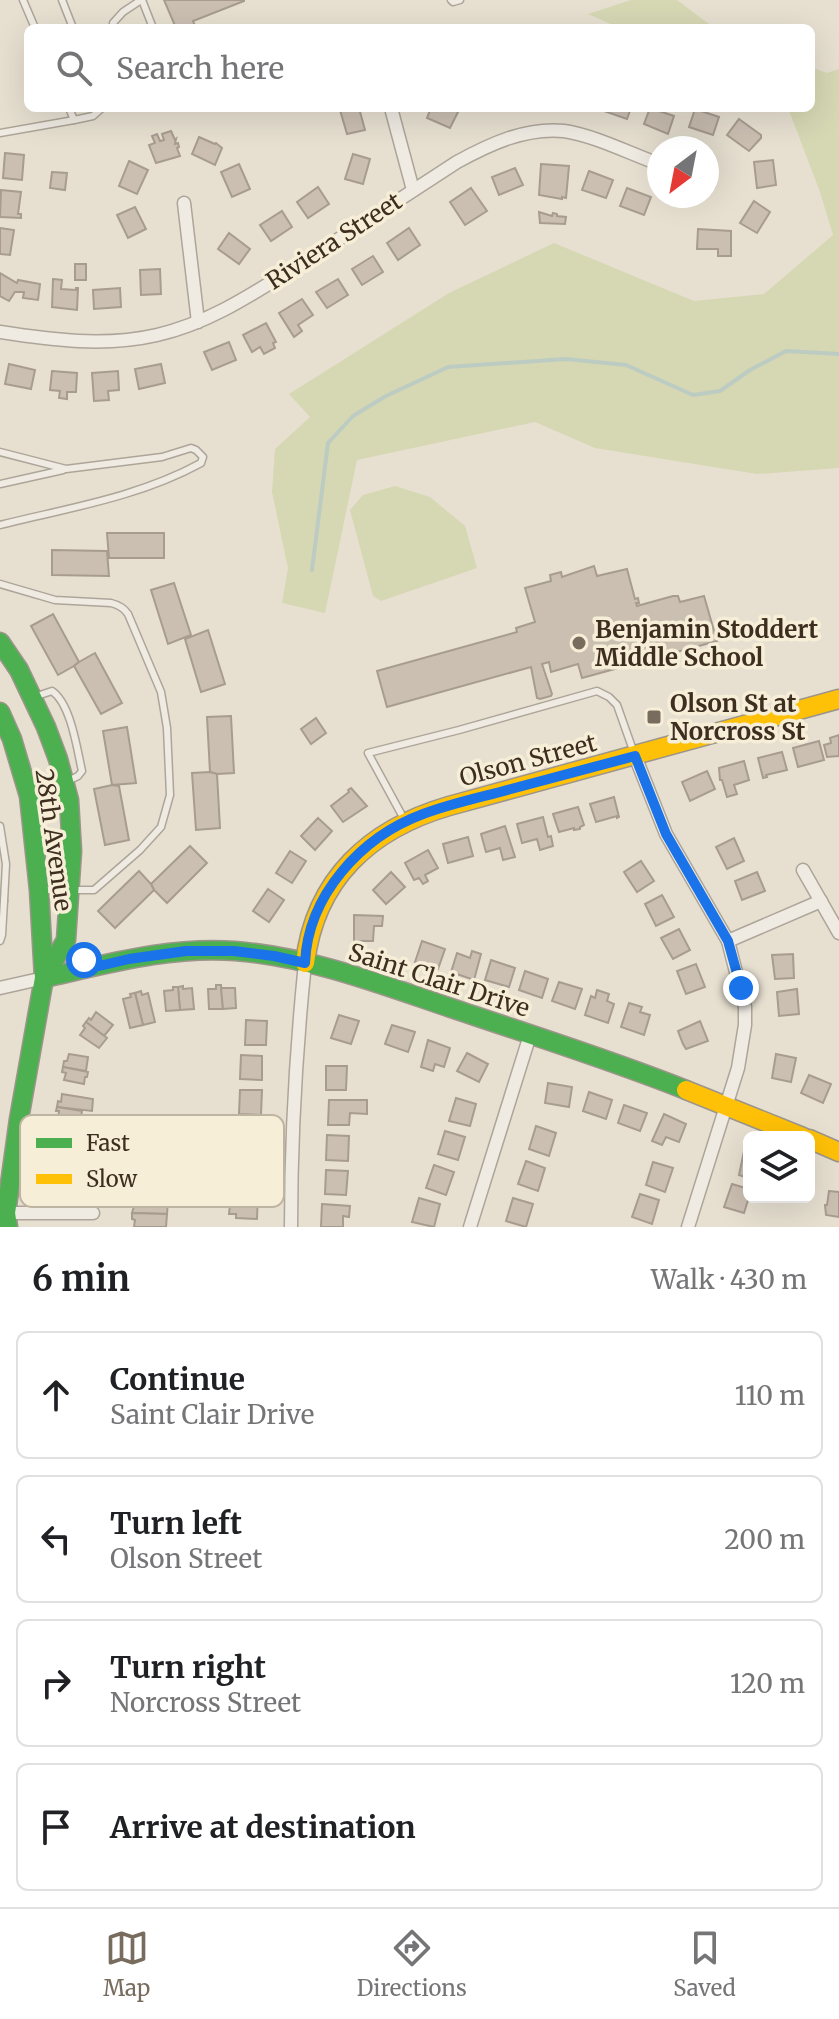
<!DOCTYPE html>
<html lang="en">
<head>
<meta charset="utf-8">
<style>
  body { margin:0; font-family:Merriweather,serif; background:#f6f6f6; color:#202124 }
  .controls { position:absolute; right:24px; bottom:24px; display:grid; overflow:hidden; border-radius:12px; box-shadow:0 8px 32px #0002 }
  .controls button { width:72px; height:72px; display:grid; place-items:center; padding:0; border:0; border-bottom:2px solid #e0e0e0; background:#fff; color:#202124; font:40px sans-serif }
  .compass { position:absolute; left:647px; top:136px; width:72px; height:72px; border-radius:50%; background:#fff; box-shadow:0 8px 32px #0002; rotate:212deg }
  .stop { position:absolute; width:24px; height:24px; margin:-18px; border:6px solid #1a73e8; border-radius:50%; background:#fff }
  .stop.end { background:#1a73e8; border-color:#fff; box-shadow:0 2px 8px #0008 }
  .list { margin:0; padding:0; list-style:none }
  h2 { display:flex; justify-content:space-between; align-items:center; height:104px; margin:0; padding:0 32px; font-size:34px }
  h2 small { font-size:26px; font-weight:400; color:#757577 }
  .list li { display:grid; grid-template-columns:52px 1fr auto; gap:24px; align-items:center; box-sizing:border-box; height:128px; margin:0 16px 16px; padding:0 16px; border:2px solid #e0e0e0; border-radius:12px }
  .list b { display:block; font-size:30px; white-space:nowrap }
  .list p { margin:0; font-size:26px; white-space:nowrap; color:#757577 }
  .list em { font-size:26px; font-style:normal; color:#757577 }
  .icon { flex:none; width:44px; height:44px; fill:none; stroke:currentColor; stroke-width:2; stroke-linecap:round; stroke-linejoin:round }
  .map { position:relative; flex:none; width:839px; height:1227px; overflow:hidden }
  .search { position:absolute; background:#fff; box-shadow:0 8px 32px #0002; left:24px; right:24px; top:24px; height:88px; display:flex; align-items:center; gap:20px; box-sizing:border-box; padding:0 28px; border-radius:12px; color:#757577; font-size:30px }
  .sheet { height:680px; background:#fff }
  nav { display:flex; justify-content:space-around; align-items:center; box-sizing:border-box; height:112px; border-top:2px solid #e0e0e0; background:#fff; font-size:22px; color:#757577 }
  nav a { display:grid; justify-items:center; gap:4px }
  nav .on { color:#786c5e }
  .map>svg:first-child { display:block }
</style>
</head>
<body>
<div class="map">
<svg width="839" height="1227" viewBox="0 0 839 1227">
  <rect width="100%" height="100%" fill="#e7e0d1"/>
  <!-- green -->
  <g fill="#d6d7b3">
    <path d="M631 0H677L709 24 718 28H620L588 14Z"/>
    <path d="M811 67 827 73 839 69V468L757 474 595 448 535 422 357 460 325 613 282 603 288 568 272 492 275 449 310 417 289 394 449 293 554 243 694 301 764 294 833 235 820 192 788 108H811Z"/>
    <path d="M395 486 430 497 465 526 477 568 381 601 373 596 350 510 363 495Z"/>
  </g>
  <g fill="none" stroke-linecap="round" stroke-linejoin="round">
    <!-- stream -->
    <path stroke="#bcccc2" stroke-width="4" d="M312 570 328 443 353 416 386 396 448 367 566 359 626 365 693 395 720 391 750 370 786 351 839 354"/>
  </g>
  <!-- building -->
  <g fill="#cbbfb2" stroke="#a89c90" stroke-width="2">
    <path d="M164 0H244V1L193 21 196 28H176Z"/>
    <path d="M350 108H359L365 130 347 134 340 110Z"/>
    <path d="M431 108H460L450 128 427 118Z"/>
    <path d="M602 108H631L627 119 601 110Z"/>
    <path d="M650 108 674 116 668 134 644 124Z"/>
    <path d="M695 109 719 117 713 135 689 127Z"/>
    <path d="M739 119 761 135V138L749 151 727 135Z"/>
    <path d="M171 131 175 140 176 139 175 144 178 143 179 147 177 148 180 156 156 163 149 145 155 143 152 136 157 134 160 141 164 140 162 134Z"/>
    <path d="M199 137 215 144 216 143 222 148 215 165 192 154Z"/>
    <path d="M5 153 24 155 22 180 3 178Z"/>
    <path d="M353 154 370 159 363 184 345 179Z"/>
    <path d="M773 160 776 185 757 188 754 162Z"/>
    <path d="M129 161 148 170 137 194 119 186Z"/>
    <path d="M239 164 250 189 232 197 221 172Z"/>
    <path d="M541 164 569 166 566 198 562 197V199L539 195Z"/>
    <path d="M515 168 523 185 499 195 492 177Z"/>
    <path d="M589 171 613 180 606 198 582 190Z"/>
    <path d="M52 172 67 173 65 190 50 188Z"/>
    <path d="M318 187 329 204 308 218 297 202Z"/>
    <path d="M471 188 487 211 465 225 450 202Z"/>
    <path d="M627 188 651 197 644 215 620 206Z"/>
    <path d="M1 190 21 192 18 214H21V218L0 217Z"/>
    <path d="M754 201 770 212 757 233 740 223Z"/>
    <path d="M135 207 146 229 128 238 117 215Z"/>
    <path d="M282 211 292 227 271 241 260 225Z"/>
    <path d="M539 212 552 216 553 213 557 214V216L566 217 565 224 540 223Z"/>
    <path d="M0 228 14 230 10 255 0 254Z"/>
    <path d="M409 228 420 245 398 260 387 243Z"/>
    <path d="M698 229 731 231V256H718V249H697Z"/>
    <path d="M229 233 250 249 239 264 218 249Z"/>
    <path d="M373 256 383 272 362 285 352 269Z"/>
    <rect x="75" y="264" width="11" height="16"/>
    <path d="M160 269 161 294 141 295 140 270Z"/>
    <path d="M0 273 17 283 18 280 40 284 38 300 23 298 24 292H15L9 301 0 296Z"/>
    <path d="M53 279 62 280 61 289 76 290V288H78L77 310 52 307Z"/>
    <path d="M338 279 348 295 327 308 316 292Z"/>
    <path d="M120 288 121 307 94 309 93 290Z"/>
    <path d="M302 299 313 315 298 325 302 331 294 337 279 313Z"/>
    <path d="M266 323 276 342 273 343 275 348 264 354 260 347 252 352 243 335Z"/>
    <path d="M229 342 236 360 212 370 204 352Z"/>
    <path d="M9 364 35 370 31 389 5 384Z"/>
    <path d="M161 364 165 383 139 389 135 369Z"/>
    <path d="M52 371 77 373 76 392H67V399L59 398 60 391 50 390Z"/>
    <path d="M118 371 119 390 108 391 109 400 94 401 92 373Z"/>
    <path d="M107 533H164V558H109Z"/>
    <path d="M52 550 107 551 109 576 52 575Z"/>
    <path d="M594 566 597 576 627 569 635 599 638 598 639 603H636L637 606 673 596H678L680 602 704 596 717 641 582 678 578 664 551 672 549 662 542 664 552 694 551 696 540 699 537 698 531 667 387 707 377 671 517 632 516 628 535 622 525 588 551 581 550 575 561 572 562 577Z"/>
    <path d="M174 583 191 635 168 644 151 590Z"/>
    <path d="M53 614 79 662 74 666 58 675 31 626Z"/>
    <path d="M208 630 225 684 201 692 185 639Z"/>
    <path d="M95 653 122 703 101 714 74 666 79 662Z"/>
    <path d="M231 716 234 773 217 774 210 772 207 717Z"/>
    <path d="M316 718 326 733 311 744 301 729Z"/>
    <path d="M127 727 136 783 112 785 103 731Z"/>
    <path d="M839 735V756L827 757 824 745 831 743 830 738Z"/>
    <path d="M819 741 824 760 798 767 793 748Z"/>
    <path d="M782 752 787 770 766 775 767 777 763 778 758 758Z"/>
    <path d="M744 761 749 780 734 785 737 794 727 797 722 780H720L719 768Z"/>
    <path d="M707 771 715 789 690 801 682 782Z"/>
    <path d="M210 772 217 774 220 828 196 830 192 773Z"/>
    <path d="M112 785 119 786 129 840 105 845 94 789Z"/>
    <path d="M351 788 367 806 343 822 331 806 349 792 348 790Z"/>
    <path d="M614 797 619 817 617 818V816L596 822 590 804Z"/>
    <path d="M578 807 584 825 580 827V829L574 830V828L559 832 553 814Z"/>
    <path d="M543 817 548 837 551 836 553 846 540 850 537 839 522 843 517 824Z"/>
    <path d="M318 818 332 831 315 850 301 836Z"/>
    <path d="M505 826 515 857 503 860 500 848 486 852 481 834Z"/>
    <path d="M468 837 473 856 448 863 443 844Z"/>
    <path d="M734 838 744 861 727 869 716 847Z"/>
    <path d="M190 846 207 863 167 903 154 890 151 884Z"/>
    <path d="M428 850 438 868 425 875 428 881 423 884 419 878 414 880 405 863Z"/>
    <path d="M290 851 306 861 292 883 276 873Z"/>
    <path d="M641 861 654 881 637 892 624 872Z"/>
    <path d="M139 871 151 884 154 890 115 928 98 911Z"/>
    <path d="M391 872 405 887 386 904 373 890Z"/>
    <path d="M757 872 765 891 742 900 735 881Z"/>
    <path d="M268 889 284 900 269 922 253 911Z"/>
    <path d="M662 895 674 917 656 926 645 904Z"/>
    <path d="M354 915 383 916 382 926H374L373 941H354Z"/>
    <path d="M679 929 690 950 673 959 661 938Z"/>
    <path d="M422 941 445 949 438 969 415 962Z"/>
    <path d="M472 951 481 954 474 980 451 972 457 953 470 958Z"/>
    <path d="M793 954 794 978 775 979 772 955Z"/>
    <path d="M491 960 515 968 509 987 485 980Z"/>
    <path d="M696 964 705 987 686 994 677 971Z"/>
    <path d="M525 971 548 979 542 998 519 990Z"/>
    <path d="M559 982 582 989 575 1009 552 1001Z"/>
    <path d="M216 985H221L223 1009H209L208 989H216Z"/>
    <path d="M183 986V989L192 988 194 1009 180 1010 178 987Z"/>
    <path d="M173 987H178L180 1010 166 1011 164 991 173 990Z"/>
    <path d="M221 988H235L236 1008 223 1009Z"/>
    <path d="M797 989 799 1014 779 1016 777 992Z"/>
    <path d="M597 990 609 994 607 1001 614 1004 608 1023 585 1015 591 996 595 998Z"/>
    <path d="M141 991 142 995 148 993 155 1022 143 1025 135 993Z"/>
    <path d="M135 993 143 1025 130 1028 123 999 131 997 130 994Z"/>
    <path d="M629 1003 642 1007 640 1012 650 1015 644 1035 621 1027Z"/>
    <path d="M96 1012 113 1025 104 1036 86 1022 89 1018 91 1020Z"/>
    <path d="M339 1015 359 1021 351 1044 331 1038Z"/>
    <path d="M246 1020 267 1021 266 1045H245Z"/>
    <path d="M700 1021 708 1041 686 1049 683 1044 678 1031Z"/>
    <path d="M86 1022 107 1038 99 1048 80 1035 85 1028 83 1026Z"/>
    <path d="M392 1025 415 1032 408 1052 385 1044Z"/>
    <path d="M428 1040 450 1048 444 1067 435 1064 433 1071 421 1067Z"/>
    <path d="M467 1053 488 1064 479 1082 457 1071Z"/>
    <path d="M69 1054 88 1057 86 1071 63 1067 64 1061H67Z"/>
    <path d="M776 1054 796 1058 791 1082 772 1078Z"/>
    <path d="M241 1055 262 1056V1080L240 1079Z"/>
    <path d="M326 1066H347L346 1090H326Z"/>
    <path d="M63 1067 88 1072 87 1077H85L84 1084 64 1080 66 1073 62 1072Z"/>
    <path d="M809 1075 831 1084 823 1103 801 1093Z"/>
    <path d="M548 1083 572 1087 569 1107 545 1103Z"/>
    <path d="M240 1090H262L261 1115 239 1114Z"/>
    <path d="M589 1092 612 1100 606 1119 583 1111Z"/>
    <path d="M62 1094 93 1099 92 1111 57 1107 58 1101 61 1102Z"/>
    <path d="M456 1098 476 1104 470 1126 449 1121Z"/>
    <path d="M329 1100H367V1114L350 1113 349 1125H328Z"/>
    <path d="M624 1105 647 1113 640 1131 618 1123Z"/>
    <path d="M57 1107 82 1111 80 1123 58 1120 59 1111H56Z"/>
    <path d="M664 1114 686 1124 679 1142 666 1137 662 1145 652 1141Z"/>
    <path d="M536 1126 556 1133 549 1156 529 1149Z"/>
    <path d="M445 1131 465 1137 458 1160 438 1154Z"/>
    <path d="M327 1135 349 1136 348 1161 326 1160Z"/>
    <path d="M744 1151 749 1152V1174L746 1173 745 1177 739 1175Z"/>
    <path d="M526 1161 545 1168 538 1191 518 1184Z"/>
    <path d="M653 1162 673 1168 665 1192 646 1185Z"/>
    <path d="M434 1165 454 1172 446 1195 426 1188Z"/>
    <path d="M326 1170 348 1171 346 1195 325 1194Z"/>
    <path d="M732 1184 749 1189V1197L744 1213 724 1207Z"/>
    <path d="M829 1191 839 1192V1217L826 1215 825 1205H827Z"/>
    <path d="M236 1193 258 1194 257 1219 236 1218V1214H229L230 1204H236Z"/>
    <path d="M640 1194 659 1200 652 1224 632 1217Z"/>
    <path d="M419 1198 440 1204 434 1227 412 1222Z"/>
    <path d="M513 1198 533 1204 526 1227 506 1221Z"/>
    <path d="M136 1199 168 1201 167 1214 132 1213Z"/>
    <path d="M322 1204 350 1206 349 1217 343 1216V1227H321Z"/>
    <path d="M132 1213 167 1214 166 1227H134L135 1220 132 1219Z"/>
  </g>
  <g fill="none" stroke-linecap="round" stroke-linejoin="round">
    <!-- lane casing -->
    <g stroke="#ada599" stroke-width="9">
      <g id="lane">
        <path d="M23 0 35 28"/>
        <path d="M62 0 73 28"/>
        <path d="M142 0 153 28"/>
        <path d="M451 0 453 2 460 0"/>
        <path d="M114 28 113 23 123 12 141 0"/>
        <path d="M69 108 74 120 93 116 102 108"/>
        <path d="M0 133 74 120"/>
        <path d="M0 452 66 469 162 457 191 448 196 450 203 457 201 463C139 497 68 508 0 525"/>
        <path d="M0 484 63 470"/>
        <path d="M0 584 55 600 111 603C119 605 124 608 128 614L161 692 167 728 170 795 161 827 140 850 94 890H43"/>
        <path d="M34 697 52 691C71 704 77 749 82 771L78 776 68 781"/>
        <path d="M404 819 368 753 459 730 597 691 609 697 617 705 634 753"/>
        <path d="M0 826 6 864 4 901"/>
        <path d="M0 941 2 935 4 901"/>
      </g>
    </g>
    <!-- street casing -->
    <g stroke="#ada599" stroke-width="15">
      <g id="street">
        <path d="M391 108 413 190"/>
        <path d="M707 183 709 184"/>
        <path d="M184 203 198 322"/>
        <path d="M0 332C52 340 105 347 157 335 210 323 254 293 299 265 352 231 404 196 457 162 490 144 526 127 564 131 593 135 631 154 659 164"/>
        <path d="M635 756 666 834 728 941 745 1007V1025L738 1068 688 1227"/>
        <path d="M803 870 839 933"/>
        <path d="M728 941 821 901"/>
        <path d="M0 988 44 978"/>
        <path d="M6 1213H93"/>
        <path d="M291 1227C291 1139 296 1051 305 963"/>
        <path d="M470 1227 530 1035"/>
      </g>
    </g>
    <!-- fast casing -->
    <g stroke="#9c958a" stroke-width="21">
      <g id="fast">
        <path d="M0 642 19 670 46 727 58 759 69 800 72 851 66 940 44 978"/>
        <path d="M0 712 12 739 29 796 39 890 44 978 19 1119 6 1213 8 1227"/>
        <path d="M44 978C107 964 171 946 235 951 312 957 385 986 457 1010 534 1036 611 1060 686 1090"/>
      </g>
    </g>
    <!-- slow casing -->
    <g stroke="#9c958a" stroke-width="21">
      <g id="slow">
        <path d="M305 963C315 879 370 829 449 806L839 699"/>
        <path d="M686 1090 803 1137"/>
        <path d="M809 1139 839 1152"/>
      </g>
    </g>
    <!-- lane -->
    <use href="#lane" stroke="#efebe3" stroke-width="6"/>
    <!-- street -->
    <use href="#street" stroke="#efebe3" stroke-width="12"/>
    <!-- fast -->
    <use href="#fast" stroke="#4caf50" stroke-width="18"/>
    <!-- slow -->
    <use href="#slow" stroke="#ffc107" stroke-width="18"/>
  </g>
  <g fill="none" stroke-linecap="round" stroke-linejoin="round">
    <!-- route -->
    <path stroke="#1a73e8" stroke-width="10" d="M84 960 99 966 129 959 186 951H234L274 956 305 963C308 895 361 837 423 814 452 803 482 797 511 789 553 778 594 767 635 756L666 834 728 941 741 988"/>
  </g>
  <!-- markers -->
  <g fill="#786c5e" stroke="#f7eed8" stroke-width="3">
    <circle cx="579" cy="643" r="8"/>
    <rect x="646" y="709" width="16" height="16" rx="4"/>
  </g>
  <g text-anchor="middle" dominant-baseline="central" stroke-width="7" stroke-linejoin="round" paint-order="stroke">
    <!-- street labels -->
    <g font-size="24" fill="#3d2e20" stroke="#f7eed8">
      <text transform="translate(334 241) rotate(-33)">Riviera Street</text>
      <text transform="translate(528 760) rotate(-15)">Olson Street</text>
      <text transform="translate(54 840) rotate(82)">28th Avenue</text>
      <text transform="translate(439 980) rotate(18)">Saint Clair Drive</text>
    </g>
    <!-- poi labels -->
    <g font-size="24" font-weight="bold" fill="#3d2e20" stroke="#f7eed8" text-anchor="start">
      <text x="595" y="629">Benjamin Stoddert<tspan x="595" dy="28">Middle School</tspan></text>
      <text x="670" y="703">Olson St at<tspan x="670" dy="28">Norcross St</tspan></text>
    </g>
  </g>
  <!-- legend -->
  <rect x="20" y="1115" width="264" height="92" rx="12" fill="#f7eed8" stroke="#bfb4a1" stroke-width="2"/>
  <rect x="36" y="1138" width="36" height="10" fill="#4caf50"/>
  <rect x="36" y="1174" width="36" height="10" fill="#ffc107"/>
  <g font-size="22" fill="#3d2e20">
    <text x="86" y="1151">Fast</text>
    <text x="86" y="1187">Slow</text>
  </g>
</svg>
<div class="controls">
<button><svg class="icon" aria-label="layers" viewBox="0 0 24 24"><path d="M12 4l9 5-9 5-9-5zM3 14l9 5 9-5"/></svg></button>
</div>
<svg class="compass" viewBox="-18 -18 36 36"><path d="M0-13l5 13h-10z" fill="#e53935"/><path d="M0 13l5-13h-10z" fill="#757577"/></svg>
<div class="stop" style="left:84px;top:960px"></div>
<div class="stop end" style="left:741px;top:988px"></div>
<div class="search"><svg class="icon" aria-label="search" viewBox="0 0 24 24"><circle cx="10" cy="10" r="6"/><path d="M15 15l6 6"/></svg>Search here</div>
</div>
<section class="sheet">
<h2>6 min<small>Walk · 430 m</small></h2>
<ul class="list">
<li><svg class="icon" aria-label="ahead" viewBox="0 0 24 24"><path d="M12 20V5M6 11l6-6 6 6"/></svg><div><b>Continue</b><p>Saint Clair Drive</p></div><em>110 m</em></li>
<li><svg class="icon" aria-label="left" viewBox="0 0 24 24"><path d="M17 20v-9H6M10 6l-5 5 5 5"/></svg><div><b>Turn left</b><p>Olson Street</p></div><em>200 m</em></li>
<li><svg class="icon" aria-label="right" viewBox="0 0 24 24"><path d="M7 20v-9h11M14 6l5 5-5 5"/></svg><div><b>Turn right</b><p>Norcross Street</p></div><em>120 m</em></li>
<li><svg class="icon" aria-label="arrive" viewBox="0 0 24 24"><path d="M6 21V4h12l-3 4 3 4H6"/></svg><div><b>Arrive at destination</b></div></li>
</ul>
</section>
<nav>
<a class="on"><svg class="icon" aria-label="map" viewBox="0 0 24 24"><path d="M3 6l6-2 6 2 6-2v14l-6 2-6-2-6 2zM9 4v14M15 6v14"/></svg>Map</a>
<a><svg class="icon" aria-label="directions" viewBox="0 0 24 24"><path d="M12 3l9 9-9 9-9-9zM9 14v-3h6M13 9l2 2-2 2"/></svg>Directions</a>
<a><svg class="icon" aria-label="saved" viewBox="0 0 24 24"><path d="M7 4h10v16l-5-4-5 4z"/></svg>Saved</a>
</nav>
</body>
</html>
